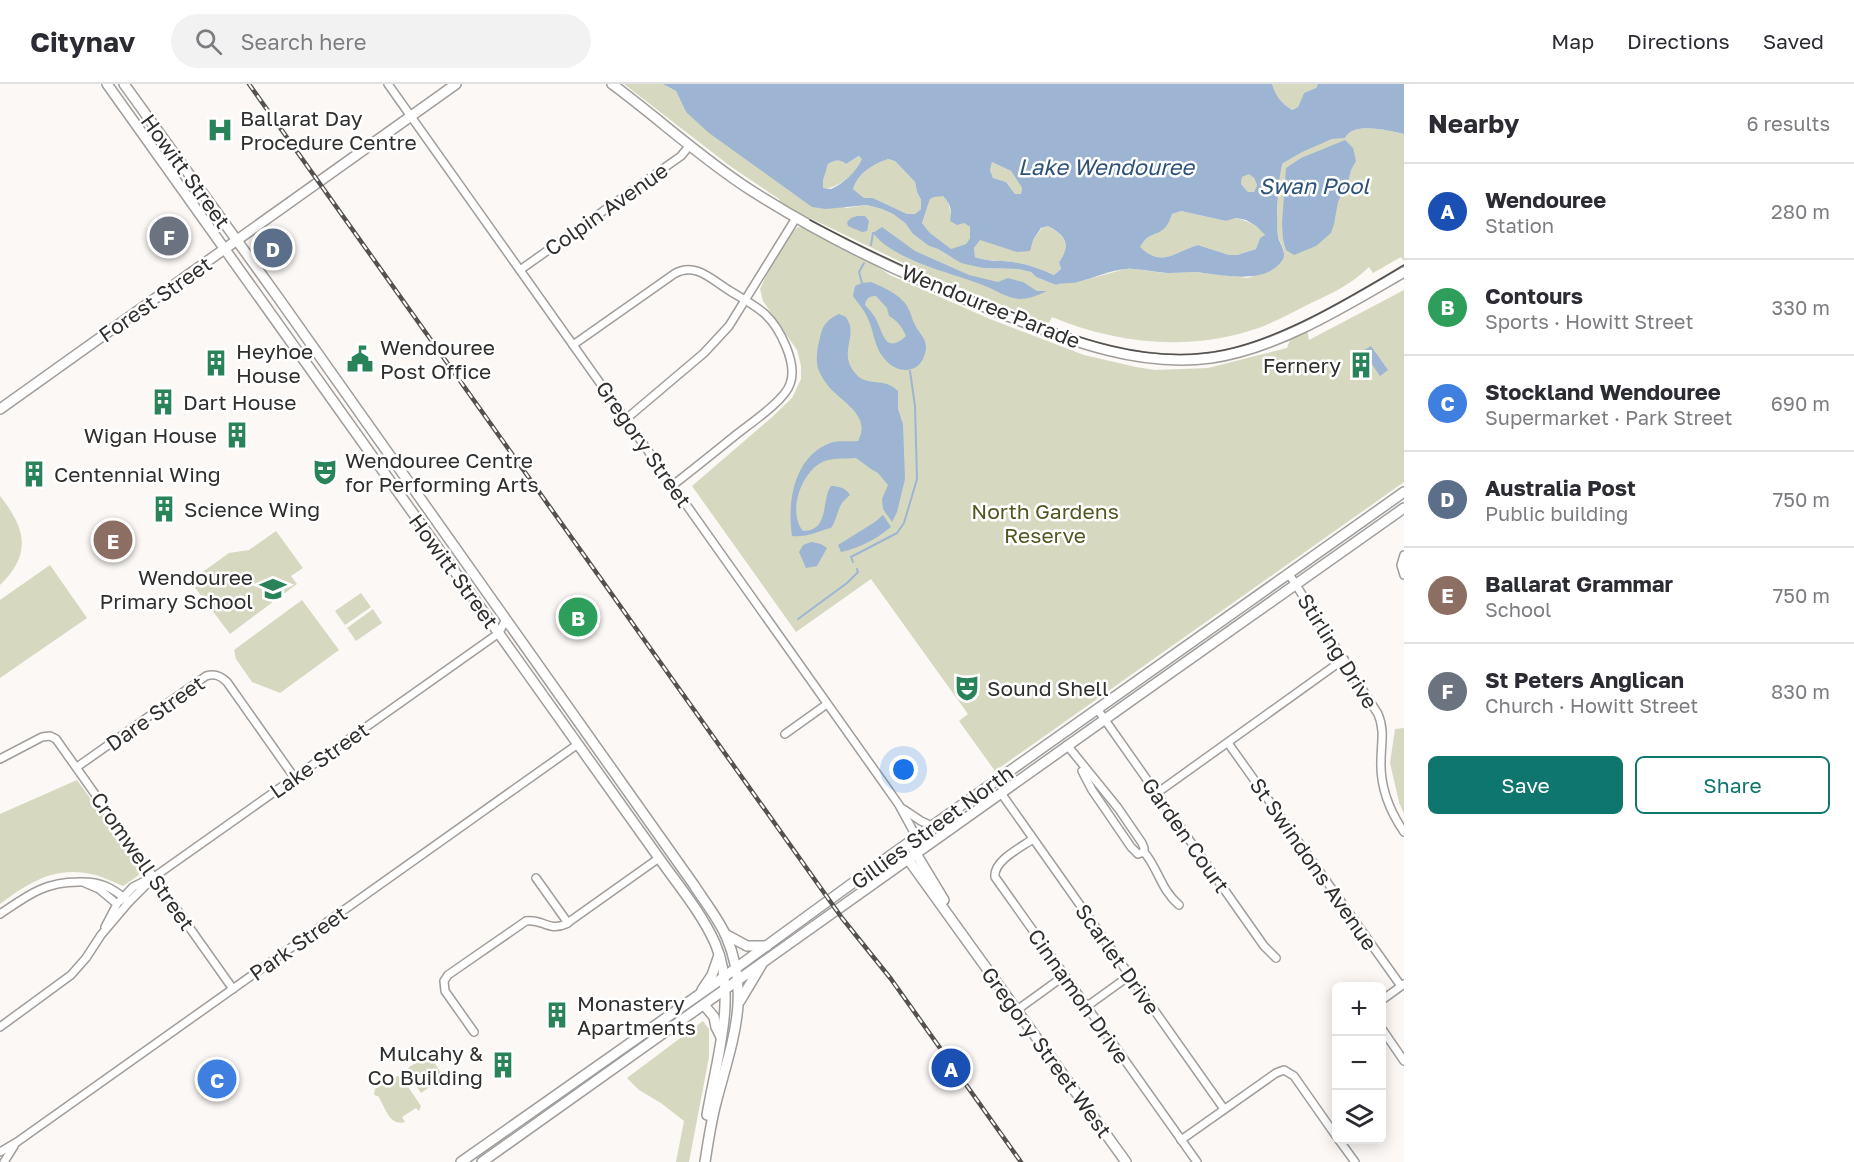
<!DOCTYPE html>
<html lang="en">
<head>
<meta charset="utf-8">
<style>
  body { margin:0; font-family:"Golos Text",sans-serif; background:#f2f2f3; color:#2b2b33 }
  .controls { position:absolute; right:18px; bottom:18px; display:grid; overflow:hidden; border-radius:9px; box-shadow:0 3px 15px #0003 }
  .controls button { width:54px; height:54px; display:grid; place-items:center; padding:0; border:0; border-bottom:2px solid #e1e1e2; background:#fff; color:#2b2b33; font:30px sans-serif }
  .you { position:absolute; left:904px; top:686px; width:21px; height:21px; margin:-15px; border:4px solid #fff; border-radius:50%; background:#1a73e8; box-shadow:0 0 0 9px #1a73e833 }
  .badge { display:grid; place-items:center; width:39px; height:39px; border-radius:50%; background:#0f766e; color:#fff; font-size:20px; font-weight:700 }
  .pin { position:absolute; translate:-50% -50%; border:3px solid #fff; box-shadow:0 2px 6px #0006 }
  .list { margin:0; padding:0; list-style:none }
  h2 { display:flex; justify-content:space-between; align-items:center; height:78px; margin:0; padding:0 24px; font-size:26px }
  h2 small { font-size:20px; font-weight:400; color:#7c7c81 }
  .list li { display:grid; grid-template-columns:39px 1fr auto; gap:18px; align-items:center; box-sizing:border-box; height:96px; padding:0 24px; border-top:2px solid #e1e1e2 }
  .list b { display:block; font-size:22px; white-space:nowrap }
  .list p { margin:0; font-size:20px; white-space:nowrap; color:#7c7c81 }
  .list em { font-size:20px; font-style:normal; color:#7c7c81 }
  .actions { display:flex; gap:12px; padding:18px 24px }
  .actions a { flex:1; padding:14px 0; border:2px solid #0f766e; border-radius:9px; text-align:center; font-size:21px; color:#0f766e }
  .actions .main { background:#0f766e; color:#fff }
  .icon { flex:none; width:33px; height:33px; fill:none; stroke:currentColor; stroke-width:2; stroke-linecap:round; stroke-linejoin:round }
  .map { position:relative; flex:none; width:1404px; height:1078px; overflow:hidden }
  header { display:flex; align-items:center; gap:36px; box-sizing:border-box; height:84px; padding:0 30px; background:#fff; border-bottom:2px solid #e1e1e2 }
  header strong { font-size:28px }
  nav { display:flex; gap:33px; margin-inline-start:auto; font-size:21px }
  .search { width:420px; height:54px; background:#f2f2f3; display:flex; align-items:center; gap:15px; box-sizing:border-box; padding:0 21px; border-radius:33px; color:#7c7c81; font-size:22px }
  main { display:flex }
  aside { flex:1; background:#fff }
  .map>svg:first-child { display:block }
</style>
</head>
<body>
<header>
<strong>Citynav</strong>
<div class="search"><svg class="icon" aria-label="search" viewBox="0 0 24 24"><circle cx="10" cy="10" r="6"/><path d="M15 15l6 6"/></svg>Search here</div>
<nav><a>Map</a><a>Directions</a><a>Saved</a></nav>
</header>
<main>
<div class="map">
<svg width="1404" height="1078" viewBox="0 0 1404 1078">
  <rect width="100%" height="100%" fill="#fbf8f5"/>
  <!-- green -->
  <g fill="#d6d9c0">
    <path d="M624 0H663L676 7 686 28 846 124 867 121 882 125 893 130 905 139 913 150 929 162 938 165 951 173 983 184 1018 185 1031 188 1036 193 1056 201 1063 198H1078L1125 185H1137L1163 189 1195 188 1248 194 1271 186 1282 177 1284 167 1278 152 1277 137 1279 90 1283 79C1295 68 1329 52 1345 54 1354 37 1389 47 1404 50V177L1401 173 1373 189 1369 183C1351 201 1330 210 1307 221 1288 231 1269 241 1249 247 1184 267 1114 259 1052 233L1049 239H1046L928 191 810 134H806L780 118 779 115 730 82Z"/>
    <path d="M1272 0H1318L1316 4 1304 9 1298 23 1292 26C1281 19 1276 12 1272 0Z"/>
    <path d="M860 72 863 75C857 88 838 106 823 104L822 96 828 80C835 76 839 75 846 80Z"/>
    <path d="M888 75 895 77 915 98 917 108 921 116V125L915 130H907L873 114H864L853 105C860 87 871 82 888 75Z"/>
    <path d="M992 78 1011 87 1022 104 1021 111 1015 110 1006 98 993 94 990 86Z"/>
    <path d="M1249 89 1254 94 1257 101 1254 108H1248L1241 100 1242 93Z"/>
    <path d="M934 112H943L948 117 951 131 970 143V154L966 160 951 166 930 149 922 139 930 115Z"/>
    <path d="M1181 127 1226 137 1236 134 1246 137 1256 142 1265 151 1260 154 1256 165 1237 171H1229L1198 161C1174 168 1162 184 1139 163 1152 144 1164 156 1172 130Z"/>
    <path d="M1048 142C1065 152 1072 160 1059 178L1061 185 1054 191C1041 185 1027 180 1013 178 999 176 988 178 975 173L974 164 980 155 990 159 1033 156 1042 144Z"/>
    <path d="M798 143 806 144 875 178V181L890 191 990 235 1084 271 1136 283 1155 286 1208 284 1287 264 1291 253 1307 245 1309 256 1404 206V398L995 687 959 637 968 630 871 495 796 548 692 402 771 334 792 314 801 295V282L797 266 763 217 760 205C767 190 785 151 798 143Z"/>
    <path d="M0 412C26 445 32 470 0 501Z"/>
    <path d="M276 447 303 484 291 492 297 500 230 550 190 497 229 469 249 466Z"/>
    <path d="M50 481 87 534 0 594V516Z"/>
    <path d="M361 509 371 523 345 541 335 527Z"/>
    <path d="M302 516 339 566 280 609 252 598 236 575 234 566Z"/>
    <path d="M373 525 382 539 356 557 347 544Z"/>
    <path d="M1404 644V730L1399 718 1390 679 1395 645Z"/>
    <path d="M77 696 138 781 139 791 123 802C114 798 105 794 96 791 56 781 31 797 0 820V730Z"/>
    <path d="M703 937 709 945V973L689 1078H676L684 1037 661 1019 639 1006 627 994Z"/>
    <path d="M427 972 431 974 444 993 421 1009 407 987 409 983Z"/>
    <path d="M394 993 398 992 402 994 421 1022 419 1027 416 1024 402 1033 405 1038C389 1043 385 1022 378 1012H376L374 1010 375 1005Z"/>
  </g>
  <!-- water -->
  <g fill="#9db5d2" fill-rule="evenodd">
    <path d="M663 0H1272C1276 12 1281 19 1292 26L1298 23 1304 9 1316 4 1318 0H1404V50C1389 47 1354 37 1345 54L1332 55 1302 68 1283 79C1278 89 1276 139 1278 152 1279 160 1288 168 1282 177 1263 202 1221 190 1195 188 1183 188 1170 190 1158 188 1147 187 1137 184 1126 185 1110 186 1094 194 1078 198 1070 200 1064 198 1056 201L1036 193 1031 188 1018 185 983 184 961 179 938 165 929 162 913 150 905 139 893 130 882 125 867 121 826 125 812 123 709 49 686 28 676 7ZM859 72 862 75C857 87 843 100 831 105L823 104V96L828 80C835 76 839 75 846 80ZM888 75 895 77 915 98 917 108 921 116V125L915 130H907L873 114H864L853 105C859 88 872 81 888 75ZM992 78 1011 87 1022 104 1021 110H1015L1006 98 993 94 990 86ZM1249 90 1254 94 1257 101 1254 108H1248L1241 100 1242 93ZM943 112C951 120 952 127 950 137L957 141 964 139 970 143V154L966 160 951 165 930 149 922 139 930 115 934 113ZM1181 127 1226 137 1236 134 1246 136 1256 142 1265 151 1260 154 1256 165 1237 171H1229L1198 161C1174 168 1162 184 1140 163 1151 143 1164 157 1172 130ZM1048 142C1065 151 1072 160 1059 178L1061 185 1054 191C1041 185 1027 180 1013 178 999 176 988 178 975 173L974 164 980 156 1017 168 1030 167 1033 156 1041 144Z"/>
    <path d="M1345 56 1353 64 1356 77 1351 86 1347 101 1343 107 1338 118 1334 140 1331 149 1316 162 1294 171 1286 166 1283 155 1282 139 1286 84 1301 74Z"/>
    <path d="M857 132H865L869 137 867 147 862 148 848 142 847 138 851 134Z"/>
    <path d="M882 143 915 167 969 191 998 198 1008 194 1023 198 1037 207H1047C1038 211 1030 215 1020 215 1006 214 998 207 985 202 953 189 894 177 873 149Z"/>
    <path d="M871 198C883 203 902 211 908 224 911 229 912 236 915 241 919 249 927 255 926 265 922 291 897 292 883 273 874 262 874 247 868 235 865 227 858 219 853 212L855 202 862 199ZM876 212 887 224 889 232C898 237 902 243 906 252 883 273 883 244 874 232 872 228 868 225 865 221 866 214 870 212 876 212Z"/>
    <path d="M839 230 846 233C847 235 850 240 850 242 853 257 842 269 852 285 855 289 858 293 862 295 876 301 886 295 898 307V325L903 340 905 395 897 428 892 438 883 425 882 415 888 401 878 389 871 385 856 374C845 375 829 373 819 380 800 392 788 429 803 447 830 447 821 416 831 402 839 402 846 404 850 411 847 414 844 416 842 419 837 426 837 436 831 444 818 447 806 454 792 452 787 417 794 373 830 359 839 356 849 358 858 357 872 332 842 318 829 303 826 299 821 292 819 287 815 278 817 264 820 254 822 242 827 235 839 230Z"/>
    <path d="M1371 262 1388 286 1380 292 1363 267Z"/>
    <path d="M883 431 891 443C876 455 860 464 841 468L838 461 875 438Z"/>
    <path d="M811 458 821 460 827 464 817 482 806 484 799 468 803 461Z"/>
  </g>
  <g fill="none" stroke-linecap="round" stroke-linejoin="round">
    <!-- stream -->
    <g stroke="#9db5d2" stroke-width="2">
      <path d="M871 161 873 149"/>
      <path d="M862 199 859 188 864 179"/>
      <path d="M853 478 851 473 897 449 904 439 917 395 915 322 910 287"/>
      <path d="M798 535 847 499 858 488 857 485"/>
    </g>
    <!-- street casing -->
    <g stroke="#a09d9b" stroke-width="10">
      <g id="street">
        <path d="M388 0 885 701 899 721 923 765"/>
        <path d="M520 186 681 72 690 61"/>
        <path d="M573 261 674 190C694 178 710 194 727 205 739 213 754 220 765 230 780 244 798 280 790 300 785 316 751 339 737 350 716 367 695 384 673 401"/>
        <path d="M626 335 704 269 729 242 796 134"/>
        <path d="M1404 471 1401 481 1404 491"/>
        <path d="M1289 490 1378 630C1385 646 1381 660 1381 677 1380 703 1389 726 1404 748"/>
        <path d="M1098 626 1264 862 1276 874"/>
        <path d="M785 650 827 620"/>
        <path d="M1228 659 1401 902"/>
        <path d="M1067 661 1118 724 1142 759 1144 764V768C1158 784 1161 806 1179 821"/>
        <path d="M0 675 42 653 50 652 56 655 233 905"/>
        <path d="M77 683 206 592C215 589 221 592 227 598L294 693"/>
        <path d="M1082 687 1092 706 1131 763 1138 770 1144 768"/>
        <path d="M1001 709 1224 1025"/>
        <path d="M1157 709 1344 575"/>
        <path d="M903 725 921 737 932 742"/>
        <path d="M1033 755C1020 764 993 777 995 793L1197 1078"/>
        <path d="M536 794 568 839"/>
        <path d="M85 799 99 805 117 820 105 843"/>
        <path d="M120 817 133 803 149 795"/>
        <path d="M0 830C27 812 44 798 78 798 100 797 112 803 129 818"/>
        <path d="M1382 916 1404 900"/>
        <path d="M1086 923 1129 892"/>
        <path d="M1017 926 1064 892"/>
        <path d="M0 943 71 891 86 874 101 851 129 818 154 793 499 549 505 537"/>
        <path d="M1382 945 1404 977"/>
        <path d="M474 948 445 907 444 897 448 891 526 837C542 834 548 848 566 840L659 774"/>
        <path d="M1181 1056 1276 989 1284 986 1294 992 1336 1052"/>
        <path d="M1339 1056 1355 1078"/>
        <path d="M0 1068 17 1058 578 660"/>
        <path d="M4 1078 14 1062"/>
      </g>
    </g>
    <!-- secondary casing -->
    <g stroke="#a09d9b" stroke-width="12">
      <g id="secondary">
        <path d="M107 0 659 774C678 801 701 828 715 859 738 911 716 977 707 1031"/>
        <path d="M124 0 277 212 694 801C704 817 718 834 726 852 752 912 731 960 716 1019 711 1038 708 1058 705 1078"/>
        <path d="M612 0C658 34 701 74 749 105 827 155 913 196 1000 229 1067 255 1137 284 1211 274 1277 265 1347 221 1404 188"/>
        <path d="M0 325 456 0"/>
        <path d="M909 758 944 816"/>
        <path d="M905 771 1126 1078"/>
        <path d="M725 850 747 862H767"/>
        <path d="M702 906 712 891 719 871"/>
        <path d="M740 917 762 880"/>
        <path d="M704 921 714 933 716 943 721 953"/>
        <path d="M461 1078 717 898 891 771 1404 408"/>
        <path d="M482 1078C789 859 1096 641 1404 424"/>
      </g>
    </g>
    <!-- street -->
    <use href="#street" stroke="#fff" stroke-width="7"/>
    <!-- secondary -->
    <use href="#secondary" stroke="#fff" stroke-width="9"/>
    <!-- tram -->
    <path stroke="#535250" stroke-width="1.5" d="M810 136C868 167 930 195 991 220 1065 249 1142 283 1224 266 1283 254 1352 212 1404 181"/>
    <!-- rail casing -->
    <g stroke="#535250" stroke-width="4.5">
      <path id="rail" d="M249 0 842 834 891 895 1021 1078"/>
    </g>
    <!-- rail -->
    <use href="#rail" stroke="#fff" stroke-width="2" stroke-dasharray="7" stroke-linecap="butt"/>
  </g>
  <!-- icons -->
  <defs>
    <g id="hospital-bare" transform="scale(2.07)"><path d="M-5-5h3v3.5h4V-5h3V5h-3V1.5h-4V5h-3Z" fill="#288359" stroke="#fff" stroke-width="2.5" paint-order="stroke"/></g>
    <g id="civic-bare" transform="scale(2.07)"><path d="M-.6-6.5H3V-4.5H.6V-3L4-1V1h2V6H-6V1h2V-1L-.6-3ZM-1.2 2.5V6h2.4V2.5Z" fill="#288359" stroke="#fff" stroke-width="2.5" paint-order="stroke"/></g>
    <g id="building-bare" transform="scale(2.07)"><path d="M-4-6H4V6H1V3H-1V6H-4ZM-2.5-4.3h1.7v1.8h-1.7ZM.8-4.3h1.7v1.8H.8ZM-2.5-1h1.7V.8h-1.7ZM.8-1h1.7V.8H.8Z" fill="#288359" stroke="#fff" stroke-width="2.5" paint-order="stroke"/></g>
    <g id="theatre-bare" transform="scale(2.07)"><path d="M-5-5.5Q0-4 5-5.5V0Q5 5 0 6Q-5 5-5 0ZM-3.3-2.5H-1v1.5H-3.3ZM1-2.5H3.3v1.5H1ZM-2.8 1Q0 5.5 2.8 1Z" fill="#288359" stroke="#fff" stroke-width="2.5" paint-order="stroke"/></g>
    <g id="school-bare" transform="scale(2.07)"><path d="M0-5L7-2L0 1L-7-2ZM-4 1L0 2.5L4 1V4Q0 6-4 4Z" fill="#288359" stroke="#fff" stroke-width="2.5" paint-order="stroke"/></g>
  </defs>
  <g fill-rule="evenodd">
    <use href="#hospital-bare" x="220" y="46"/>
    <use href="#civic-bare" x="360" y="275"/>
    <use href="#building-bare" x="216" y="279"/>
    <use href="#building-bare" x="1361" y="281"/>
    <use href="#building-bare" x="163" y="318"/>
    <use href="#building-bare" x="237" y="351"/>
    <use href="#theatre-bare" x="325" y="388"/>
    <use href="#building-bare" x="34" y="390"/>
    <use href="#building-bare" x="164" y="425"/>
    <use href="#school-bare" x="273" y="505"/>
    <use href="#theatre-bare" x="967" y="604"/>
    <use href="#building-bare" x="557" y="931"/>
    <use href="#building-bare" x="503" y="981"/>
  </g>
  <g text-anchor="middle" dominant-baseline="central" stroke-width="5" stroke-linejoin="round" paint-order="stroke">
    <!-- poi labels -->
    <g font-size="21" fill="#302f2e" stroke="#fff" text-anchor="start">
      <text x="240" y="34">Ballarat Day<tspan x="240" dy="24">Procedure Centre</tspan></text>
      <text x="380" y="263">Wendouree<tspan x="380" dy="24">Post Office</tspan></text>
      <text x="236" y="267">Heyhoe<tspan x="236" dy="24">House</tspan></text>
      <text x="1341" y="281" text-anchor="end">Fernery</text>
      <text x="183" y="318">Dart House</text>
      <text x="217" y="351" text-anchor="end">Wigan House</text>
      <text x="345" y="376">Wendouree Centre<tspan x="345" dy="24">for Performing Arts</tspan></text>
      <text x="54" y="390">Centennial Wing</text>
      <text x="184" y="425">Science Wing</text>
      <text x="253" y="493" text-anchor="end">Wendouree<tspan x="253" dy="24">Primary School</tspan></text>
      <text x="987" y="604">Sound Shell</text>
      <text x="577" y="919">Monastery<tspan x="577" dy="24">Apartments</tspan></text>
      <text x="483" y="969" text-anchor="end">Mulcahy &amp;<tspan x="483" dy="24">Co Building</tspan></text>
    </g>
    <!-- street labels -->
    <g font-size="21" fill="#302f2e" stroke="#fff">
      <text transform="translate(186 87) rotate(54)">Howitt Street</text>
      <text transform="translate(606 125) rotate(-35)">Colpin Avenue</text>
      <text transform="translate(155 215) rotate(-35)">Forest Street</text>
      <text transform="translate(991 222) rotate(22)">Wendouree Parade</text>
      <text transform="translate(644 360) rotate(55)">Gregory Street</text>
      <text transform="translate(454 487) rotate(54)">Howitt Street</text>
      <text transform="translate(1338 567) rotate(58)">Stirling Drive</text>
      <text transform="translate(155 629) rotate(-35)">Dare Street</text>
      <text transform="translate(319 676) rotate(-35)">Lake Street</text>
      <text transform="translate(932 743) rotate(-36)">Gillies Street North</text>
      <text transform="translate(1186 751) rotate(55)">Garden Court</text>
      <text transform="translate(143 777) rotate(55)">Cromwell Street</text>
      <text transform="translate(1314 780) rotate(55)">St Swindons Avenue</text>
      <text transform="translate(298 859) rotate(-35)">Park Street</text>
      <text transform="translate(1118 875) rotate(55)">Scarlet Drive</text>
      <text transform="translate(1079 912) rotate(55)">Cinnamon Drive</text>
      <text transform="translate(1047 968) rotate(54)">Gregory Street West</text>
    </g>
    <!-- park labels -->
    <g font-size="21" fill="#53571f" stroke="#fff">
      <text x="1045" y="427">North Gardens<tspan x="1045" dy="24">Reserve</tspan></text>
    </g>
    <!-- water labels -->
    <g font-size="22" font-style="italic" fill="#2d5179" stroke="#fff">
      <text x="1106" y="82">Lake Wendouree</text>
      <text x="1314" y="101">Swan Pool</text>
    </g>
  </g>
</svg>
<div class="controls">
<button>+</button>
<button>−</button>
<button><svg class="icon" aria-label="layers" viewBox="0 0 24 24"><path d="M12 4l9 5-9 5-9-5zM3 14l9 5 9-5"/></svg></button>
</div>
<div class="you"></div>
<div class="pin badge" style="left:951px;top:984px;background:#1a4fb4">A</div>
<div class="pin badge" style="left:578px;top:533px;background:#2e9e5b">B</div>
<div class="pin badge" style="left:217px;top:995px;background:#3f7fe0">C</div>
<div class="pin badge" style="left:273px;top:164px;background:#5c6f8a">D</div>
<div class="pin badge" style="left:113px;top:456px;background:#8d6e63">E</div>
<div class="pin badge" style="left:169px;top:152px;background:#6b7280">F</div>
</div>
<aside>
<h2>Nearby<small>6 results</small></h2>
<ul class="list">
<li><span class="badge" style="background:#1a4fb4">A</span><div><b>Wendouree</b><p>Station</p></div><em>280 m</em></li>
<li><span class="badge" style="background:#2e9e5b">B</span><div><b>Contours</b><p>Sports · Howitt Street</p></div><em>330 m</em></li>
<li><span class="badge" style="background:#3f7fe0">C</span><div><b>Stockland Wendouree</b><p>Supermarket · Park Street</p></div><em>690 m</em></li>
<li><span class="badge" style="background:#5c6f8a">D</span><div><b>Australia Post</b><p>Public building</p></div><em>750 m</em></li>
<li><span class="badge" style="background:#8d6e63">E</span><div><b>Ballarat Grammar</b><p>School</p></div><em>750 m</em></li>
<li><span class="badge" style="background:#6b7280">F</span><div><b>St Peters Anglican</b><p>Church · Howitt Street</p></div><em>830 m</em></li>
</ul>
<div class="actions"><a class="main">Save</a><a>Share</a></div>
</aside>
</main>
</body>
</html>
